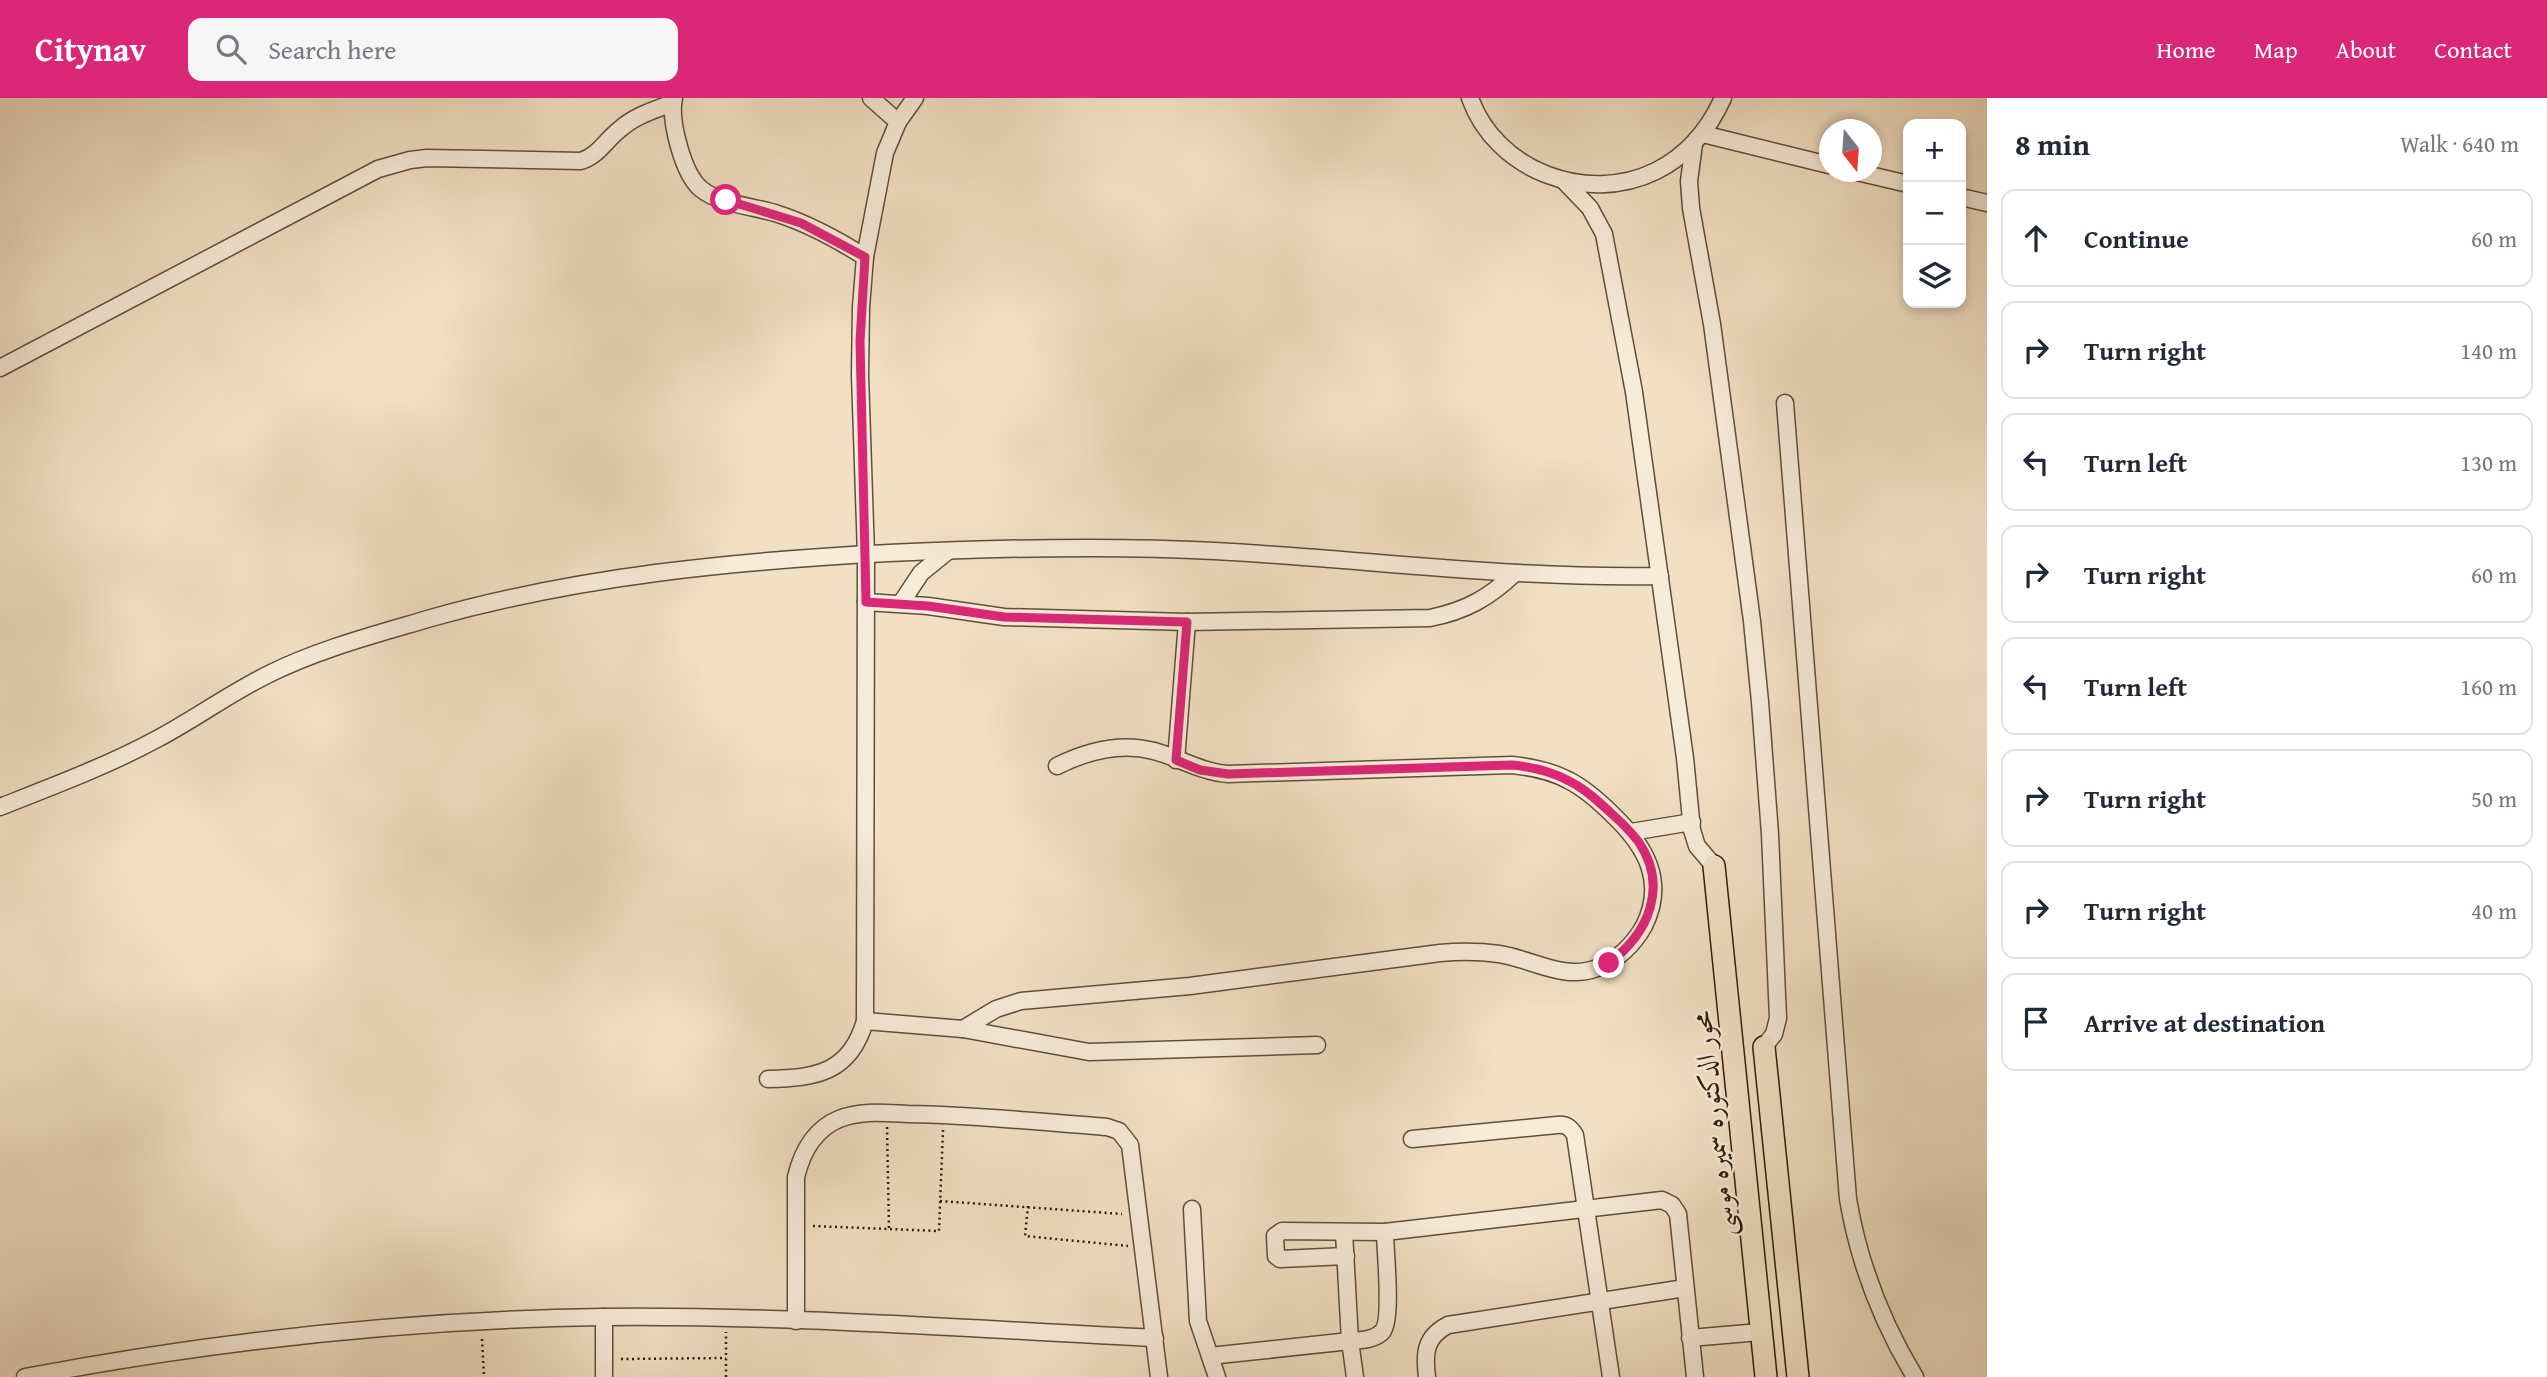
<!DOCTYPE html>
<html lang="en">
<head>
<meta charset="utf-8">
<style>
  body { margin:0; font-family:"Gentium Book Plus",Amiri,serif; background:#f6f6f7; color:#1f2937 }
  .controls { position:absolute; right:21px; top:21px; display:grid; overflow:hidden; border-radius:14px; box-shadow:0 4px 10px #0003 }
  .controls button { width:63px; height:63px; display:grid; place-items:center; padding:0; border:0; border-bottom:2px solid #e0e1e3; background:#fff; color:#1f2937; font:35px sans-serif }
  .compass { position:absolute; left:1819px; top:21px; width:63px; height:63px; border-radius:50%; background:#fff; box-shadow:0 4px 10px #0003; rotate:163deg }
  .stop { position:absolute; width:21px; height:21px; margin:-16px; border:5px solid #db2777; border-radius:50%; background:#fff }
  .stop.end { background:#db2777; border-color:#fff; box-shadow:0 2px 7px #0008 }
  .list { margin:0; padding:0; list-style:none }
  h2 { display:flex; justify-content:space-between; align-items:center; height:91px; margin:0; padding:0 28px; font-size:30px }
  h2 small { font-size:23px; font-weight:400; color:#747a83 }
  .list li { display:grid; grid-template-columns:46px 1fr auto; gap:21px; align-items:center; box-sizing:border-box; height:98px; margin:0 14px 14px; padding:0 14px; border:2px solid #e0e1e3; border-radius:14px }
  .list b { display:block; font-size:26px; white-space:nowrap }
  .list em { font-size:23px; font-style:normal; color:#747a83 }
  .icon { flex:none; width:38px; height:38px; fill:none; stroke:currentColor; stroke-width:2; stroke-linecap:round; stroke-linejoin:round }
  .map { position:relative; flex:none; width:1987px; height:1279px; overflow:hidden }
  header { display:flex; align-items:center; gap:42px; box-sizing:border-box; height:98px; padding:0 35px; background:#db2777; color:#fff }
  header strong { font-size:33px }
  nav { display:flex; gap:38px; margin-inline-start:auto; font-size:24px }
  .search { width:490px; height:63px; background:#f6f6f7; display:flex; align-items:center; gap:18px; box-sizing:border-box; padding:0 24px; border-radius:14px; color:#747a83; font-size:26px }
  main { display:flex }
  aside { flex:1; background:#fff }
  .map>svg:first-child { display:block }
</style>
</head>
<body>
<header>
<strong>Citynav</strong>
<div class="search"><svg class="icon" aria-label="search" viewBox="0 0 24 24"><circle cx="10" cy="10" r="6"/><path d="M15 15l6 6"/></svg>Search here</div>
<nav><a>Home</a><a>Map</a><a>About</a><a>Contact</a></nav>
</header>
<main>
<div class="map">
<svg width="1987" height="1279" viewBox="0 0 1987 1279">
  <rect width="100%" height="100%" fill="#f2e0c4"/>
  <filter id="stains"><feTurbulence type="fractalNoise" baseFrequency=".00286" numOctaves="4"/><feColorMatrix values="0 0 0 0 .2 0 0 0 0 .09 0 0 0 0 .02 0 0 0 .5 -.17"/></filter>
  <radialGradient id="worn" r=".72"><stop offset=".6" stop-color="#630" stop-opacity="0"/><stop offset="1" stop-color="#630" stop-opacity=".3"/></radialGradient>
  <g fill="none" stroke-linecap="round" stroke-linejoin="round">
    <!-- minor casing -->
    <g stroke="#5f4e3b" stroke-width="19">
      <g id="minor">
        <path d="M674 0C669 22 683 76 701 91 721 107 754 108 778 116 809 126 838 142 865 159"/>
        <path d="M871 0 898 24"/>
        <path d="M1470 0C1496 73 1587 107 1656 73 1688 57 1709 31 1723 0"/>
        <path d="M1703 36 1829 67"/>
        <path d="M1694 46 1689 83 1691 110 1712 226 1752 523 1760 604 1770 736 1778 920 1774 936 1764 949"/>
        <path d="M1857 74 1908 86"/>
        <path d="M1564 83 1590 110 1604 136 1634 294 1685 660 1692 732 1697 748 1714 768"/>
        <path d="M1961 99 1987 105"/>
        <path d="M0 270 378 71 410 62 427 60 581 63C599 57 605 43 619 32 634 18 654 12 673 5"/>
        <path d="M1785 305 1848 1101C1859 1166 1881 1223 1915 1279"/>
        <path d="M866 504 928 508 1004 519 1187 524 1430 520C1465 513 1489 500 1515 475"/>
        <path d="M901 505 921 475 948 453"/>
        <path d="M1176 662 1187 524"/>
        <path d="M0 709C53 688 107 668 157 641 195 621 230 595 269 576 319 551 377 536 431 520 580 478 734 463 889 455 997 450 1106 447 1215 453 1363 461 1511 481 1660 478"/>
        <path d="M1631 734 1692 724"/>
        <path d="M865 923 963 931 1089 954 1317 947"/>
        <path d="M963 931 996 911 1021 903 1190 888 1440 855C1460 853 1479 853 1499 856 1532 861 1564 883 1597 870 1617 863 1634 846 1644 828 1666 784 1646 749 1614 718 1600 704 1586 691 1568 682 1551 673 1532 669 1512 667L1228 676C1201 674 1180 660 1154 653 1120 644 1087 653 1057 668"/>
        <path d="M768 981C816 980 850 975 865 923L866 457 860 277 861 209 865 159 885 55 898 24 915 0"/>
        <path d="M1412 1041 1557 1027C1566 1026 1570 1029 1575 1037L1611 1279"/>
        <path d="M1192 1111 1198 1223 1217 1279"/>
        <path d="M1344 1134 1350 1243 1355 1279"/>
        <path d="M1346 1158 1280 1161 1276 1158 1275 1138 1282 1133 1385 1134 1662 1102 1672 1107 1678 1116 1695 1279"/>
        <path d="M604 1219V1279"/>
        <path d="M796 1223V1079C802 1054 815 1031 839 1021 861 1012 886 1015 908 1016 975 1017 1041 1024 1107 1029L1119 1033 1130 1047 1159 1279"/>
        <path d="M1690 1240 1760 1234"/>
        <path d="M1210 1258 1350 1243C1361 1242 1374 1242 1382 1234 1393 1222 1385 1153 1385 1134"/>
        <path d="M25 1279C215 1243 408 1222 602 1219 786 1217 971 1231 1155 1240"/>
        <path d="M1427 1279C1424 1255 1425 1239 1448 1227L1685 1190"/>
      </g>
    </g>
    <!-- major casing -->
    <g stroke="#2e1d0d" stroke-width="24">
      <g id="major">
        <path d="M1714 768 1766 1279"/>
        <path d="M1764 949 1798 1279"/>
      </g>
    </g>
    <!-- path -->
    <g stroke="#2e1d0d" stroke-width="2.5" stroke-dasharray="2 3.5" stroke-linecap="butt">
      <path d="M887 1029 889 1131"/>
      <path d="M940 1103 1122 1116"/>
      <path d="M1028 1108 1025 1138 1128 1148"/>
      <path d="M813 1128 939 1133 943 1032"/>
      <path d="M482 1241 484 1279"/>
      <path d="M621 1261 726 1260"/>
      <path d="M726 1279V1234"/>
    </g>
    <!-- minor -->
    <use href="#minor" stroke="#f7ebd9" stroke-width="16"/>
    <!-- major -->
    <use href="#major" stroke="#f2e0c4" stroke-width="21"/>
  </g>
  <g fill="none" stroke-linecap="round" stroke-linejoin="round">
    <!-- route -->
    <path stroke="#db2777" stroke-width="9" d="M726 102 801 125 865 159 860 243 866 504 928 508 1004 519 1187 524 1176 662 1200 672 1228 676 1512 667C1532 669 1551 673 1569 683 1585 691 1598 703 1612 716 1621 724 1630 733 1638 743 1669 788 1649 835 1609 865"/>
  </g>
  <g text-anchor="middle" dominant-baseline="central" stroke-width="5" stroke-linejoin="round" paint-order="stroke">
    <!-- street labels -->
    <g font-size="28" fill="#2e1d0d" stroke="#f7ebd9">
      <text transform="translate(1712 1026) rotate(-96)">محور الدكتوره سميره موسى</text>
    </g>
  </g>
  <rect width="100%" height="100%" filter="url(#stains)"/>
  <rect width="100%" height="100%" fill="url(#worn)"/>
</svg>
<div class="controls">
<button>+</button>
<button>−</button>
<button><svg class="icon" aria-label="layers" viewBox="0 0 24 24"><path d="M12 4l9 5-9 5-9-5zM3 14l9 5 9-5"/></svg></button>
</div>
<svg class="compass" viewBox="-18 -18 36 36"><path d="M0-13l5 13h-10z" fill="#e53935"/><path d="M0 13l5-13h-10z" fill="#747a83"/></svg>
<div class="stop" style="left:726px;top:102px"></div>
<div class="stop end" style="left:1609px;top:865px"></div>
</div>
<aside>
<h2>8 min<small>Walk · 640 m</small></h2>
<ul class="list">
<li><svg class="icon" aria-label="ahead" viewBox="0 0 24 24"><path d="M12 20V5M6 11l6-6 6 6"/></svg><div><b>Continue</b></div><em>60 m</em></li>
<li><svg class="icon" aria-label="right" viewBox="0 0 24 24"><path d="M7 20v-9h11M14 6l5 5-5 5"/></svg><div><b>Turn right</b></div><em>140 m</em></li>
<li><svg class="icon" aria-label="left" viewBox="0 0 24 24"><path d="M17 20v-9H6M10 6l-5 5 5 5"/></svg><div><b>Turn left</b></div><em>130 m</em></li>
<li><svg class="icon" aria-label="right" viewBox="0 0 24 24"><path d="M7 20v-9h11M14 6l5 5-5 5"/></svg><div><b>Turn right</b></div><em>60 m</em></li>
<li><svg class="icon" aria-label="left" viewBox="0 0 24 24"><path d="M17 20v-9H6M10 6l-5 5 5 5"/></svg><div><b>Turn left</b></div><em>160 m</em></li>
<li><svg class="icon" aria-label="right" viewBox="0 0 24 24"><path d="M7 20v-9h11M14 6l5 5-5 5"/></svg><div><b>Turn right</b></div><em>50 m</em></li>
<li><svg class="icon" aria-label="right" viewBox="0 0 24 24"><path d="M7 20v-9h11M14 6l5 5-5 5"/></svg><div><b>Turn right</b></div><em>40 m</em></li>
<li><svg class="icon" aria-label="arrive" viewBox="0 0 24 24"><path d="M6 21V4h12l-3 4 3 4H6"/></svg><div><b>Arrive at destination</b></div></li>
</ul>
</aside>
</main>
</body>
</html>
